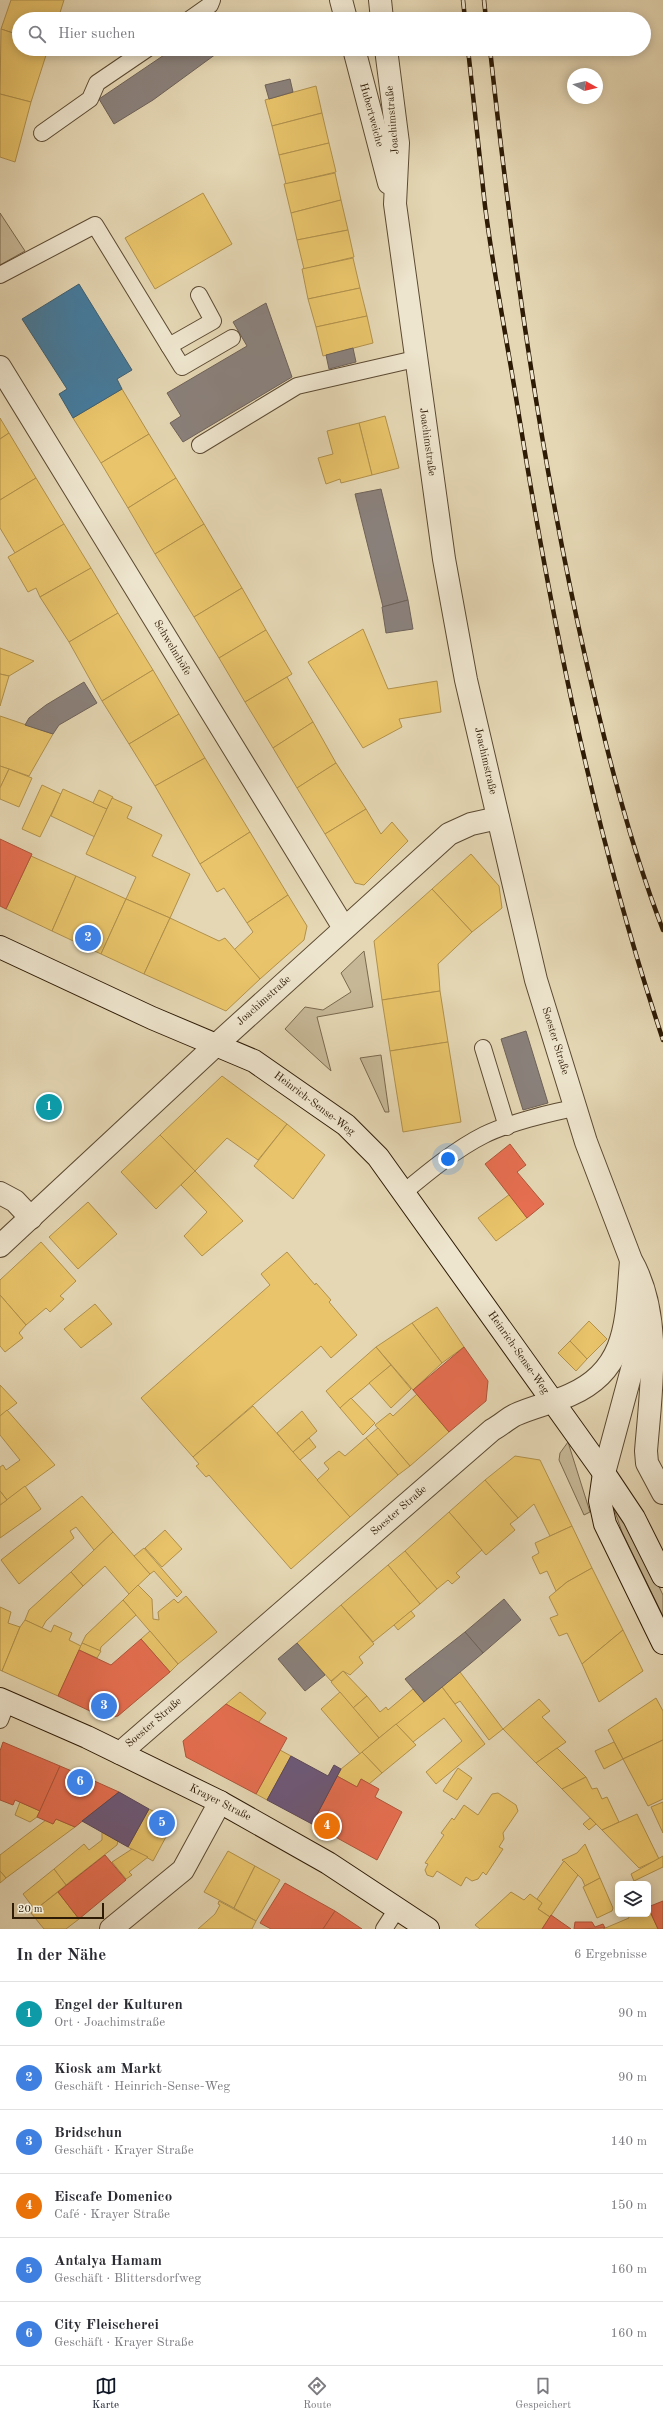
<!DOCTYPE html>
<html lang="de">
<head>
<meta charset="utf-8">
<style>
  body { margin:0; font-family:"Old Standard TT",serif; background:#f2f2f3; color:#2b2b33 }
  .controls { position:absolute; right:12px; bottom:12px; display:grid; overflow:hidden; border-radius:6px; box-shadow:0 2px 10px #0003 }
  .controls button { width:36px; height:36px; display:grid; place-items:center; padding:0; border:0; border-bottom:1px solid #e1e1e2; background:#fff; color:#2b2b33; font:20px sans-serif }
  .compass { position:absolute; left:567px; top:68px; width:36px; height:36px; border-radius:50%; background:#fff; box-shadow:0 2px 10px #0003; rotate:98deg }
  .scale { position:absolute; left:12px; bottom:10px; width:92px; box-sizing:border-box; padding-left:4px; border:2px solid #2e1b06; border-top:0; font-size:11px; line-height:14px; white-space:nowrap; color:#2e1b06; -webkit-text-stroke:3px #eee5ce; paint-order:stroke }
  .you { position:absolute; left:448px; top:1159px; width:14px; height:14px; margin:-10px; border:3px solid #fff; border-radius:50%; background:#1a73e8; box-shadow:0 0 0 6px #1a73e833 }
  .badge { display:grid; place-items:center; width:26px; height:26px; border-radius:50%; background:#111827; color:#fff; font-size:13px; font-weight:700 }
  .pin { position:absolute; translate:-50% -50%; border:2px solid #fff; box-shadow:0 1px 4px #0006 }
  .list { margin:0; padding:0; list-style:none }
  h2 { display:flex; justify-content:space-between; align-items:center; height:52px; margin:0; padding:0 16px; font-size:17px }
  h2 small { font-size:13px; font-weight:400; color:#7c7c81 }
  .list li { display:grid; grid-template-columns:26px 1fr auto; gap:12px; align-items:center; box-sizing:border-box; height:64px; padding:0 16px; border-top:1px solid #e1e1e2 }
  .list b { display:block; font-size:15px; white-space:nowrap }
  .list p { margin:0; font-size:13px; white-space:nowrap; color:#7c7c81 }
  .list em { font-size:13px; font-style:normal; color:#7c7c81 }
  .icon { flex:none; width:22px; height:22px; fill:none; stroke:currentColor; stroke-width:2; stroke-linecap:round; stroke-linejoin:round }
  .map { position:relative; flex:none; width:663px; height:1929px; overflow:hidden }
  .search { position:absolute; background:#fff; box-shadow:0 2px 10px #0003; left:12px; right:12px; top:12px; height:44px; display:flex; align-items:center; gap:10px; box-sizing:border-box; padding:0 14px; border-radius:22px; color:#7c7c81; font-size:15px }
  .sheet { height:436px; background:#fff }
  nav { display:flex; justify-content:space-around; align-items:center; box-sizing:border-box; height:56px; border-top:1px solid #e1e1e2; background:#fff; font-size:11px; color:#7c7c81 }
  nav a { display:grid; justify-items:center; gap:2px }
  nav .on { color:#111827 }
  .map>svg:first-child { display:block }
</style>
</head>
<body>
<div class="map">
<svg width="663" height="1929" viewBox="0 0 663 1929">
  <rect width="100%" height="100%" fill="#e5d7b4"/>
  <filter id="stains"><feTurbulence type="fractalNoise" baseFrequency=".005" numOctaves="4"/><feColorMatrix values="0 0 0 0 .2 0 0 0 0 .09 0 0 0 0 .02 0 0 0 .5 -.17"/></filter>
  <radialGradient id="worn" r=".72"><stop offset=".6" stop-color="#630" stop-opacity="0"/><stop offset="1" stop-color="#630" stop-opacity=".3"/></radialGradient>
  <!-- green -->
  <g fill="#c6b796" stroke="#7a694e">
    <path d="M0 213 25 251 0 265Z"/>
    <path d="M364 951 373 1007 317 1017 331 1071 285 1029 305 1007 323 1010 351 992 341 973Z"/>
    <path d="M381 1055 389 1112H385L360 1058Z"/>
    <path d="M568 1442 590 1512 584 1515 559 1460 560 1453Z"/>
    <path d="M613 1506 630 1526 663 1595V1616L622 1532Z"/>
  </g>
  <!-- homes -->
  <g fill="#e9c46a" stroke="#b1914c">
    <path d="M11 0H64L58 19H19V35L1 29Z"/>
    <path d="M1 29 19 35V49H48L31 102 0 94Z"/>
    <path d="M316 86 322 113 272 126 265 100Z"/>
    <path d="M0 94 31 102 15 162 0 157Z"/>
    <path d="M322 113 329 143 279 155 272 126Z"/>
    <path d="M329 143 336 172 286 184 279 155Z"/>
    <path d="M335 173 341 200 291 213 284 184Z"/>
    <path d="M203 193 232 244 155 289 125 238Z"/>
    <path d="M341 200 348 230 297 240 291 213Z"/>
    <path d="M348 230 354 257 304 269 297 240Z"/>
    <path d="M353 258 360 288 308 299 302 269Z"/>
    <path d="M360 288 367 316 316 327 308 299Z"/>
    <path d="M367 316 373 343 323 356 316 327Z"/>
    <path d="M122 389 149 434 101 463 73 418Z"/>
    <path d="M385 416 399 468 372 475 359 423Z"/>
    <path d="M0 418 9 433 0 439Z"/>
    <path d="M359 423 372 475 341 483 340 479 326 484 318 458 333 454 327 431Z"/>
    <path d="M9 433 36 478 0 500V439Z"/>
    <path d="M149 434 176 478 128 508 101 463Z"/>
    <path d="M36 478 64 524 15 553 0 528V500Z"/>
    <path d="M176 478 204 524 155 554 128 508Z"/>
    <path d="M64 524 91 568 40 597 36 588 28 592 8 557Z"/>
    <path d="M204 524 242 588 194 617 155 554Z"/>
    <path d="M91 568 118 613 69 642 40 597Z"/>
    <path d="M242 588 266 630 219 658 194 617Z"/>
    <path d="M118 613 153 670 102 701 69 642Z"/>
    <path d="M363 629 388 689 437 681 441 712 399 719 402 727 363 748 308 662Z"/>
    <path d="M266 630 292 674 245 702 219 658Z"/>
    <path d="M0 648 34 661 9 676 0 674Z"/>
    <path d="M153 670 179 714 129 744 102 701Z"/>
    <path d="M0 674 9 676 0 706Z"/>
    <path d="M287 677 313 722 273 748 245 702Z"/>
    <path d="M179 714 205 758 155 786 129 744Z"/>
    <path d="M0 716 53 734 29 776 0 766Z"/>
    <path d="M313 722 336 763 297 788 273 748Z"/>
    <path d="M205 758 250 832 200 864 155 786Z"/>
    <path d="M336 763 366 809 325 834 297 788Z"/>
    <path d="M0 766 9 769 0 788Z"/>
    <path d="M9 769 32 778 19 807 0 799V788Z"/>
    <path d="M42 785 61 794 40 837 22 829Z"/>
    <path d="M63 789 107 809 95 837 51 816Z"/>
    <path d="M99 790 113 797 107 809 93 803Z"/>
    <path d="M112 798 132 807 127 818 162 835 152 856 190 874 170 918 126 899 136 877 86 854Z"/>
    <path d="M366 809 381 834 392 822 408 841 364 885 355 883 325 834Z"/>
    <path d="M250 832 288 895 247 923 224 888 217 892 200 864Z"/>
    <path d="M471 854 499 886 502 908 472 932 432 889Z"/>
    <path d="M31 856 76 876 52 931 6 909Z"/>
    <path d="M76 876 126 899 101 954 52 931Z"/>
    <path d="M432 889 472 932 438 964 440 991 382 1000 374 941Z"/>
    <path d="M288 895 307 926 304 940 260 979 234 950 253 932 247 923Z"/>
    <path d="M126 899 170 918 144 974 101 954Z"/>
    <path d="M170 918 219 941 225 938 260 979 226 1011 144 974Z"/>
    <path d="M440 991 448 1042 390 1051 382 1000Z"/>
    <path d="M448 1042 461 1122 403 1132 390 1051Z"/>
    <path d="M222 1076 287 1124 258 1160 227 1138 195 1171 160 1135Z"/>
    <path d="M287 1124 325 1155 293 1199 254 1166Z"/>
    <path d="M160 1135 195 1171 156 1209 121 1172Z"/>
    <path d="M195 1171 243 1221 202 1256 184 1236 207 1212 181 1185Z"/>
    <path d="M510 1194 527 1218 496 1241 478 1218Z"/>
    <path d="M88 1202 117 1234 78 1269 49 1237Z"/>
    <path d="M41 1242 76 1281 60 1296 64 1299 50 1312 46 1308 26 1325 0 1295V1280Z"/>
    <path d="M287 1252 315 1285 316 1283 331 1300 329 1302 357 1335 331 1358 321 1346 193 1457 141 1398 270 1285 261 1274Z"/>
    <path d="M0 1295 26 1325 19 1333 23 1338 5 1352 0 1346Z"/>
    <path d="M95 1304 112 1324 81 1348 64 1329Z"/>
    <path d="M437 1307 464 1347 442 1363 412 1323Z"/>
    <path d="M589 1321 607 1339 587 1359 570 1341Z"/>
    <path d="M412 1323 442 1363 413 1390 376 1347Z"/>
    <path d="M570 1341 587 1359 576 1371 558 1353Z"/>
    <path d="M376 1347 391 1365 340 1408 326 1391Z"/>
    <path d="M391 1365 411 1389 391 1408 369 1383Z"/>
    <path d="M0 1385 17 1403 0 1416Z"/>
    <path d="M417 1394 449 1432 410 1466 375 1425 390 1413 393 1416Z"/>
    <path d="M351 1398 375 1423 363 1435 340 1408Z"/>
    <path d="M253 1406 350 1517 291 1569 209 1475 206 1477 196 1466 199 1464 193 1457Z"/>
    <path d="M7 1410 55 1465 7 1500 0 1491V1467L3 1465 6 1470 20 1460 0 1435V1416Z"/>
    <path d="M302 1411 317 1431 293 1452 277 1433Z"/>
    <path d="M378 1428 410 1466 398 1475 366 1438Z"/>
    <path d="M309 1438 316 1447 300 1460 293 1452Z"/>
    <path d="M366 1438 398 1475 350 1517 317 1480 329 1469 324 1463 339 1451 345 1456Z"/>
    <path d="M515 1456 540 1460 572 1526 550 1536 534 1504 518 1518 485 1480Z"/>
    <path d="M485 1480 518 1518 510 1524 515 1530 486 1555 449 1512Z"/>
    <path d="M25 1486 41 1509 0 1538V1505Z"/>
    <path d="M0 1491 7 1500 0 1505Z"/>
    <path d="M82 1496 113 1532 94 1550 76 1527 70 1531 74 1538 19 1584 1 1560Z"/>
    <path d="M449 1512 482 1550 456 1573 460 1577 452 1584 448 1580 437 1589 405 1551Z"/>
    <path d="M572 1526 592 1568 567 1582 556 1591 547 1571 540 1574 532 1557 539 1553 535 1543Z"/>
    <path d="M165 1530 182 1549 162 1567 145 1548Z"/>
    <path d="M113 1532 150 1574 129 1594 105 1566 83 1586 71 1572Z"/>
    <path d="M144 1548 182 1592 177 1597 154 1571 150 1574 134 1556Z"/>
    <path d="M405 1551 437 1589 420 1604 388 1565Z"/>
    <path d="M388 1565 420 1604 373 1642 341 1605Z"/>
    <path d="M592 1568 623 1630 582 1664 567 1633 559 1636 550 1618 558 1615 549 1597 567 1582Z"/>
    <path d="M71 1572 83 1586 46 1621 42 1628 25 1620 29 1610Z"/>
    <path d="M138 1585 152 1599 153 1619 159 1620 158 1612 174 1599 178 1603 186 1596 217 1632 178 1664 123 1600Z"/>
    <path d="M123 1600 136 1615 101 1647 100 1651 82 1643 86 1635Z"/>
    <path d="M341 1605 374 1644 359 1657 363 1663 350 1675 343 1671 331 1681 297 1643Z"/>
    <path d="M0 1607 11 1612 8 1623 20 1627 2 1671 0 1670Z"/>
    <path d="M411 1611 415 1616 398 1630 394 1625Z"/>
    <path d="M25 1620 51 1632 54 1625 72 1633 69 1640 81 1646 58 1696 2 1671 20 1627Z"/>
    <path d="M623 1630 643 1671 599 1702 582 1664Z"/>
    <path d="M150 1631 178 1664 170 1672 141 1639Z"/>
    <path d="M82 1643 101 1651 97 1658 79 1650Z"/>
    <path d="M343 1671 367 1696 353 1708 331 1682Z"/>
    <path d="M460 1672 503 1729 489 1740 460 1701 455 1704 442 1687Z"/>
    <path d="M442 1687 485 1744 436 1784 426 1772 462 1741 444 1718 413 1742 396 1724Z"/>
    <path d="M413 1689 424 1702 379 1738 353 1708 367 1696 380 1712 386 1707 388 1710Z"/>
    <path d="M240 1692 266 1713 258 1723 226 1704Z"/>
    <path d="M340 1692 379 1738 360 1754 321 1709Z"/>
    <path d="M656 1698 663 1711V1740L623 1759 608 1730Z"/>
    <path d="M539 1699 550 1711 542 1717 566 1742 536 1763 503 1729Z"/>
    <path d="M396 1724 416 1745 382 1773 362 1752Z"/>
    <path d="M663 1740V1799L648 1806 623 1759Z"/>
    <path d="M614 1742 623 1759 604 1769 595 1751Z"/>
    <path d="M557 1748 586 1777 562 1789 536 1763Z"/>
    <path d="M280 1750 291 1756 267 1800 256 1794Z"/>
    <path d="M362 1752 382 1773 369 1784 361 1779 357 1787 337 1776 341 1769Z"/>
    <path d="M458 1768 472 1778 457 1800 443 1791Z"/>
    <path d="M586 1777 592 1789 597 1788 602 1799 607 1797 619 1822 602 1830 562 1789Z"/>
    <path d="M498 1793 516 1805 518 1811 503 1833 504 1839 499 1847 503 1849 486 1875 483 1872 478 1879 472 1881 466 1877 461 1886 437 1871 433 1877 427 1875 425 1870 428 1864 425 1863 444 1835 441 1833 452 1818 454 1820 464 1805 478 1815 492 1794Z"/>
    <path d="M20 1802 40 1811 37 1817 30 1822 15 1815Z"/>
    <path d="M663 1802V1833L651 1807Z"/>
    <path d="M149 1809 174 1822 153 1861 128 1847Z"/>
    <path d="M637 1814 659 1859 639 1868 602 1830Z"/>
    <path d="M590 1818 596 1824 589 1830 583 1824Z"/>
    <path d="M56 1819 75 1827 6 1878 0 1871V1855L46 1820 53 1824Z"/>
    <path d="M102 1832 118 1841 117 1845 66 1885 54 1869 84 1844 89 1850 102 1840Z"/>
    <path d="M585 1844 600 1878 585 1886 582 1879 562 1860 577 1853Z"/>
    <path d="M132 1849 148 1857 129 1872 132 1875 126 1879 112 1862Z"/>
    <path d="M228 1851 255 1866 234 1908 204 1892Z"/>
    <path d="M663 1856V1867L634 1881 631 1874Z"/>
    <path d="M564 1861 578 1875 550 1917 538 1909 542 1903 537 1899Z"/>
    <path d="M255 1866 280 1880 256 1921 234 1908Z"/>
    <path d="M54 1869 66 1885 35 1910 23 1894Z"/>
    <path d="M0 1871 6 1878 0 1883Z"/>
    <path d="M600 1878 613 1908 612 1911 597 1918 583 1887Z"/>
    <path d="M58 1892 79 1919 66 1929H44L31 1913Z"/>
    <path d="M511 1892 524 1900 530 1894 542 1903 538 1909 550 1917 542 1929H480L475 1925Z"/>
    <path d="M219 1901 256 1921 252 1929H198L215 1914 220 1905 218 1904Z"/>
    <path d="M648 1907 658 1929H603L629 1918 628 1914H648Z"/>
  </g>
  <!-- shops -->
  <g fill="#e76f51" stroke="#b0563a">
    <path d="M0 839 32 854 6 909 0 906Z"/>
    <path d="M510 1144 526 1165 517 1172 544 1204 527 1218 485 1164Z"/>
    <path d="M464 1347 488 1381 486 1401 449 1432 413 1390Z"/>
    <path d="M141 1639 170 1672 118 1716 105 1718 58 1696 79 1650 111 1665Z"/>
    <path d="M226 1704 287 1738 256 1794 186 1757 183 1741Z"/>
    <path d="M3 1742 60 1766 40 1811 15 1800 13 1805 0 1800V1751Z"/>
    <path d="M60 1766 81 1775 119 1792 75 1827 56 1819 53 1824 37 1817Z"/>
    <path d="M337 1776 357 1787 361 1779 379 1789 375 1797 402 1812 377 1860 312 1824Z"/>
    <path d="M105 1855 126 1880 79 1919 58 1892Z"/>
    <path d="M285 1883 335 1911 323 1929H271L260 1923Z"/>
    <path d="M663 1901V1929H658L648 1907Z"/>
    <path d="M335 1911 362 1929H323Z"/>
    <path d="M551 1915 571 1929H542Z"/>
    <path d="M575 1922H592L595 1927 603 1924 605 1928 574 1929Z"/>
  </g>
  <!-- offices -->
  <g fill="#6d597a" stroke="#5a4657">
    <path d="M291 1756 328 1776 334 1765 341 1769 312 1824 267 1800Z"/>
    <path d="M119 1792 149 1809 128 1847 82 1821Z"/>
  </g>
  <!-- public -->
  <path fill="#457b9d" stroke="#3e5e70" d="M79 284 132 370 117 379 122 389 73 418 59 394 67 389 22 319Z"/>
  <!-- industry -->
  <g fill="#8a817c" stroke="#6e6259">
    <path d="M173 49H213L216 54 153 100 114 124 99 99Z"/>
    <path d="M290 79 293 92 269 99 265 85Z"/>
    <path d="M266 303 292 377 183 442 170 423 181 416 167 393 247 346 233 322Z"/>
    <path d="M353 348 356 362 329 369 326 355Z"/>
    <path d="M381 489 408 600 383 607 355 494Z"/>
    <path d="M408 600 413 629 386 633 382 607Z"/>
    <path d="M84 682 97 703 59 725 53 734 25 725 29 718 46 705Z"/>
    <path d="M526 1031 548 1103 523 1110 501 1039Z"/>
    <path d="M504 1599 521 1620 483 1653 465 1632Z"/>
    <path d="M465 1632 483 1653 424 1702 405 1679Z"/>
    <path d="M297 1643 325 1675 305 1691 278 1659Z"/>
  </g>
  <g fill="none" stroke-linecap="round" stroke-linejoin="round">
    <!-- service casing -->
    <g stroke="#5c4a32" stroke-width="18">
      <g id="service">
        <path d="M190 19 210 5 212 0"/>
        <path d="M42 133 90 99 97 83 147 49"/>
        <path d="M0 275 95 225 169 346 213 321 199 295"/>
        <path d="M169 346 182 367 232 338"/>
        <path d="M200 445 297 386 415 359"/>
        <path d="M483 1048 507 1127"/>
        <path d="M403 1193C427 1173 456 1149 484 1135 506 1124 551 1112 576 1108"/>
        <path d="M0 1720 7 1702"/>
        <path d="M384 1929 397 1909"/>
      </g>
    </g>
    <!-- minor casing -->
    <g stroke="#5c4a32" stroke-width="24">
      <g id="minor">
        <path d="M341 0 346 19"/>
        <path d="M380 0 382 19"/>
        <path d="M354 49 389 183"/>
        <path d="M386 49 398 143 395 204 444 559 466 680 536 980 586 1142 631 1260C663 1316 651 1388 646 1451L647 1463 663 1493"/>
        <path d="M0 367 344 928"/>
        <path d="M0 1193 15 1201 31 1218"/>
        <path d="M0 1246 216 1045 449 834 471 824 498 818"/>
        <path d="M604 1473 635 1358 637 1318"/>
        <path d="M120 1753 492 1430C500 1426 507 1419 515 1415 532 1407 552 1403 570 1395 630 1369 626 1317 631 1261"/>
        <path d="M111 1929 183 1870 220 1802"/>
      </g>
    </g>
    <!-- secondary casing -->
    <g stroke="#2e1b06" stroke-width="24">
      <g id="secondary">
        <path d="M0 947 152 1018 254 1061 346 1125 378 1157 604 1473 634 1518 663 1576"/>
        <path d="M604 1473 600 1501 605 1524 663 1643"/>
        <path d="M0 1699 87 1737 220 1802 328 1863 428 1929"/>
      </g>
    </g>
    <!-- service -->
    <use href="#service" stroke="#eee5ce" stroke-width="16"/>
    <!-- minor -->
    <use href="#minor" stroke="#eee5ce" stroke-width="22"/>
    <!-- secondary -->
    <use href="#secondary" stroke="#eee5ce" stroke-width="22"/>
    <!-- rail casing -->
    <g stroke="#2e1b06" stroke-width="4.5">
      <g id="rail">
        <path d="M463 0 465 19"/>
        <path d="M484 0 486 19"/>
        <path d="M468 49C474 101 479 154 485 206 494 276 508 346 519 416 553 628 595 836 663 1040"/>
        <path d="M490 49C512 252 540 457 585 656 606 748 629 842 663 930"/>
      </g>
    </g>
    <!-- rail -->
    <use href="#rail" stroke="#eee5ce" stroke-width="3" stroke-dasharray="9" stroke-linecap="butt"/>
  </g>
  <g text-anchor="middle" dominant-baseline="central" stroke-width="4" stroke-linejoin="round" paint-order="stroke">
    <!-- street labels -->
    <g font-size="11" fill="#2e1b06" stroke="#eee5ce">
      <text transform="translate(371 115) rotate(75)">Hubertweiche</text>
      <text transform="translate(393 120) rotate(-95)">Joachimstraße</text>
      <text transform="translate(427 442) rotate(82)">Joachimstraße</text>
      <text transform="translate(172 648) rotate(59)">Schwelmhöfe</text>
      <text transform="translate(485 761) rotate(77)">Joachimstraße</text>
      <text transform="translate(264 1001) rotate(-42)">Joachimstraße</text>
      <text transform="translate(555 1041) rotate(73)">Soester Straße</text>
      <text transform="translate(314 1104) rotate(37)">Heinrich-Sense-Weg</text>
      <text transform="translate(518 1353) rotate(55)">Heinrich-Sense-Weg</text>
      <text transform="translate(399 1511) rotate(-41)">Soester Straße</text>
      <text transform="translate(154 1723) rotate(-41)">Soester Straße</text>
      <text transform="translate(220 1803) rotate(27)">Krayer Straße</text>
    </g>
  </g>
  <rect width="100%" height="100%" filter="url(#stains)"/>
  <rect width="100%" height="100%" fill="url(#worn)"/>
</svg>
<div class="controls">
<button><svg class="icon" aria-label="layers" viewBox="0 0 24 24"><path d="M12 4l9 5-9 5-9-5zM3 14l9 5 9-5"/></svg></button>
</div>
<svg class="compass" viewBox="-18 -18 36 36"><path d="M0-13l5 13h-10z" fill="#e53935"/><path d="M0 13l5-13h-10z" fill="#7c7c81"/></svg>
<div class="scale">20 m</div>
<div class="you"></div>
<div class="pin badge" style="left:49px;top:1107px;background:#0f9aa8">1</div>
<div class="pin badge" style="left:88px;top:938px;background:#3f7fe0">2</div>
<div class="pin badge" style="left:104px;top:1706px;background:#3f7fe0">3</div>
<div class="pin badge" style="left:327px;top:1826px;background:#e8710a">4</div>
<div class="pin badge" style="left:162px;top:1823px;background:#3f7fe0">5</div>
<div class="pin badge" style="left:80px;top:1782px;background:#3f7fe0">6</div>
<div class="search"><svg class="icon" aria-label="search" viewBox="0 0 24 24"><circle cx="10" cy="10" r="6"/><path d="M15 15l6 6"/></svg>Hier suchen</div>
</div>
<section class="sheet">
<h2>In der Nähe<small>6 Ergebnisse</small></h2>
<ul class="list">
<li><span class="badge" style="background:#0f9aa8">1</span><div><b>Engel der Kulturen</b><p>Ort · Joachimstraße</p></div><em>90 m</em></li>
<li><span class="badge" style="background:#3f7fe0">2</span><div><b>Kiosk am Markt</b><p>Geschäft · Heinrich-Sense-Weg</p></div><em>90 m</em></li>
<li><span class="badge" style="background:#3f7fe0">3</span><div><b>Bridschun</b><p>Geschäft · Krayer Straße</p></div><em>140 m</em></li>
<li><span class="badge" style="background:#e8710a">4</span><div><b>Eiscafe Domenico</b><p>Café · Krayer Straße</p></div><em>150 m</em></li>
<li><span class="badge" style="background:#3f7fe0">5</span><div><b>Antalya Hamam</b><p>Geschäft · Blittersdorfweg</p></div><em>160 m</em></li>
<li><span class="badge" style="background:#3f7fe0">6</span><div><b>City Fleischerei</b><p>Geschäft · Krayer Straße</p></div><em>160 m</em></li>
</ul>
</section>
<nav>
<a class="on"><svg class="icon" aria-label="map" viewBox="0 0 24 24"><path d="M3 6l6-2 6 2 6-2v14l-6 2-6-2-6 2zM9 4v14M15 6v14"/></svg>Karte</a>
<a><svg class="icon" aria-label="directions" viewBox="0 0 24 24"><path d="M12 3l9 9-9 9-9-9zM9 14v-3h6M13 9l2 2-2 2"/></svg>Route</a>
<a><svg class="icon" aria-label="saved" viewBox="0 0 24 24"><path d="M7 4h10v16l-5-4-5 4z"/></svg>Gespeichert</a>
</nav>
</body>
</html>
